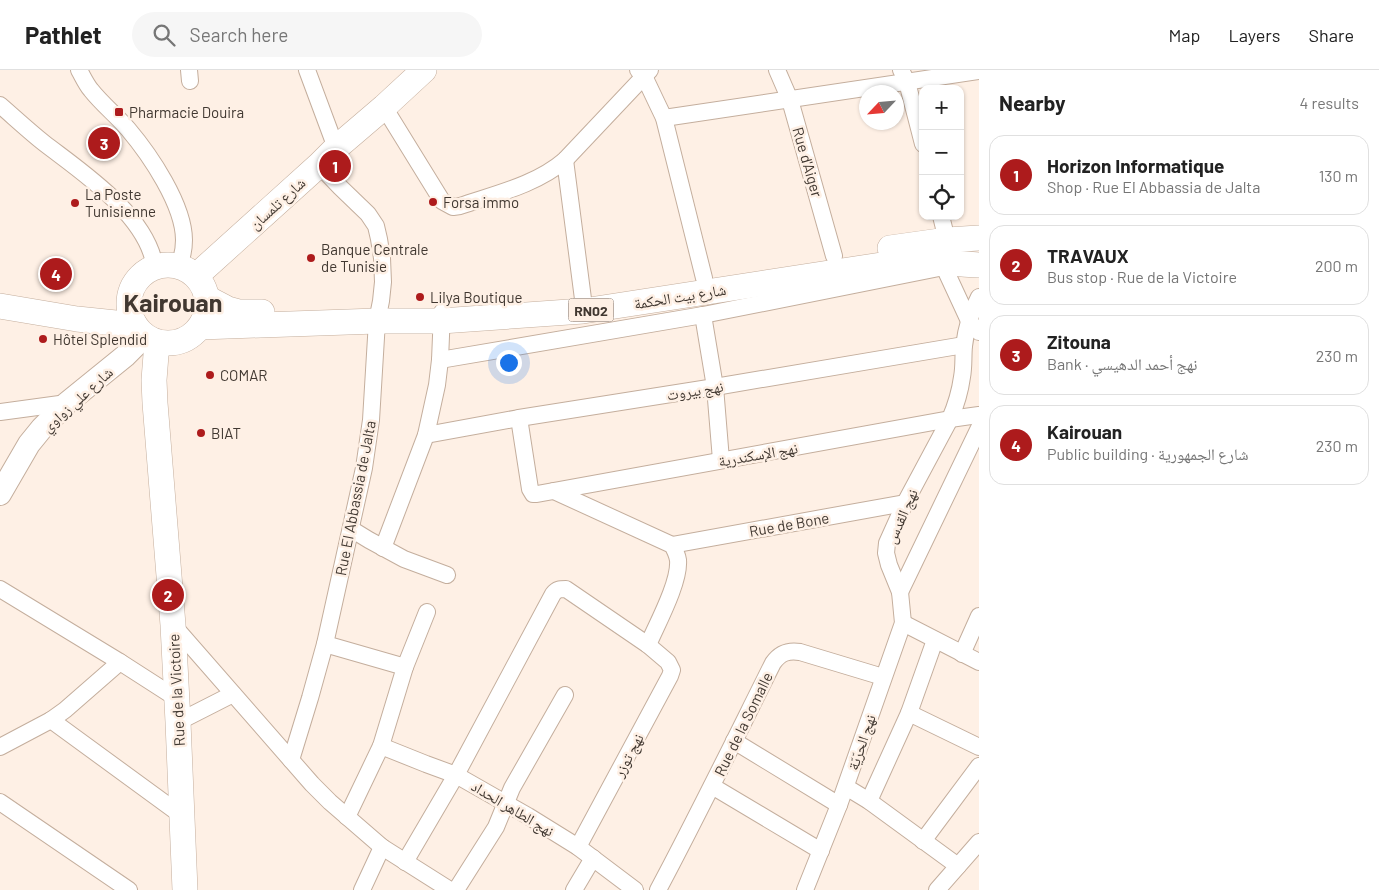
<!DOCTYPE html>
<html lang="en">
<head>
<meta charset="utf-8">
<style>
  body { margin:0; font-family:Barlow,"Noto Naskh Arabic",sans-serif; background:#f6f6f6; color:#222 }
  .controls { position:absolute; right:15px; top:15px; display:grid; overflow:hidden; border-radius:10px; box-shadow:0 1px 4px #0004 }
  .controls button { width:45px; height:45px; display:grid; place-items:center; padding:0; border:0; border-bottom:1px solid #e0e0e0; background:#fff; color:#222; font:25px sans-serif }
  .compass { position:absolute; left:859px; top:15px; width:45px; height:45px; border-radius:50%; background:#fff; box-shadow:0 1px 4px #0004; rotate:244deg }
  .you { position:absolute; left:508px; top:292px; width:18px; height:18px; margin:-12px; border:4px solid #fff; border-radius:50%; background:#1a73e8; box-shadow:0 0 0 8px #1a73e833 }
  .badge { display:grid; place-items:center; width:32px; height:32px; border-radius:50%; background:#ad1b1c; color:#fff; font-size:16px; font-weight:700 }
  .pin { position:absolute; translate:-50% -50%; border:2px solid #fff; box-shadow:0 1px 5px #0006 }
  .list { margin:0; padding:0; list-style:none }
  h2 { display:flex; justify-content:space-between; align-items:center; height:65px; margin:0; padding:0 20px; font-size:21px }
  h2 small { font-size:16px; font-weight:400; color:#767676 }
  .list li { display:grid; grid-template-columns:32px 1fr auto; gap:15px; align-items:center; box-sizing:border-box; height:80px; margin:0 10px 10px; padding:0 10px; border:1px solid #e0e0e0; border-radius:15px }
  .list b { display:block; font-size:19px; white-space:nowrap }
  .list p { margin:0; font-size:16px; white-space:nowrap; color:#767676 }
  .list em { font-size:16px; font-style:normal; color:#767676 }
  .icon { flex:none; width:28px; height:28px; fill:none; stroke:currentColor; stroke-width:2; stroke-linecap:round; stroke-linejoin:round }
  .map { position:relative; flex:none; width:979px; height:820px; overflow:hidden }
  header { display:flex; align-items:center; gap:30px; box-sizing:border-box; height:70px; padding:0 25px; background:#fff; border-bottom:1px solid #e0e0e0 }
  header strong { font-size:24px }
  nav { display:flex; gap:28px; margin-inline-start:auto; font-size:18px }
  .search { width:350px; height:45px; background:#f6f6f6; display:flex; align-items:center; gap:12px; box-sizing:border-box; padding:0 18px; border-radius:28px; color:#767676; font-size:19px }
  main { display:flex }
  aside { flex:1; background:#fff }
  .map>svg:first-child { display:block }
</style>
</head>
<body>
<header>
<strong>Pathlet</strong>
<div class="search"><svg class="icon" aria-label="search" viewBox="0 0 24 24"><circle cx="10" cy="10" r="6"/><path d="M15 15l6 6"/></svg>Search here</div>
<nav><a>Map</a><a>Layers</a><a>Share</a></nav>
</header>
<main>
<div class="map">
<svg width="979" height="820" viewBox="0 0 979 820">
  <rect width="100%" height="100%" fill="#fef0e5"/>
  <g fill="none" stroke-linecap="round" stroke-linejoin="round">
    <!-- street casing -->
    <g stroke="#c4ae9d" stroke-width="18">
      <g id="street">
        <path d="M79 0C83 7 86 14 91 20 102 34 116 45 128 59 150 85 184 135 184 170 184 179 182 188 179 196"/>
        <path d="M189 0 190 11"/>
        <path d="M307 0 336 78"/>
        <path d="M638 0 644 6 664 48 704 208"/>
        <path d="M777 0 790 30 834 186"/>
        <path d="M901 0 907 12 923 74"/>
        <path d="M0 35C15 48 29 61 44 73 83 103 147 145 155 197"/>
        <path d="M384 37 442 131 453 137 460 136C495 124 536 115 565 90L650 0"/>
        <path d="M664 48 979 1"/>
        <path d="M565 90 583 229"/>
        <path d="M941 146 947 170"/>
        <path d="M944 197 969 251 979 262"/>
        <path d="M703 245 715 317 721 390"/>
        <path d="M440 290 703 245 939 198"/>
        <path d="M0 342 67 333"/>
        <path d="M519 348 530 419 533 424H537L950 349 979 345"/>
        <path d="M426 365 519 348 715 317 964 275"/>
        <path d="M554 421 672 475C675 480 677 484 678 490 680 512 657 554 648 575"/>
        <path d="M351 459 369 470 404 489 447 505"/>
        <path d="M672 475 905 433"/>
        <path d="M383 478 426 365 437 315 440 290 442 242"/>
        <path d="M0 519 120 592 176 628"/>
        <path d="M900 522 979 358"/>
        <path d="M903 553 979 592"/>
        <path d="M173 555 312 714 330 732 382 777 450 820"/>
        <path d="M325 574 405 597"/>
        <path d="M962 584 979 546"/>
        <path d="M909 643 979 677"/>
        <path d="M51 650 181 745"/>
        <path d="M178 652 233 624"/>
        <path d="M734 671 839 735"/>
        <path d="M381 676 426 694 456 705 528 746 578 777 635 820"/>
        <path d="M0 677 51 650 65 640 120 592"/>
        <path d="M291 690 310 628 325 574 364 398 371 350 377 251 381 231 383 212 382 188 379 169 376 156 368 144 340 117 319 95"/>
        <path d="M712 716 821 781"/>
        <path d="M846 717 869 731 958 796"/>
        <path d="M869 731 909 643 935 570"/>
        <path d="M0 732 129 820"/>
        <path d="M347 747 381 676 405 597 427 542"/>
        <path d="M923 771 979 696"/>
        <path d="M405 792 456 705 553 524C557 519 560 519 566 519L648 575 668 592 672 600 670 606 578 777"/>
        <path d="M362 820 382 777"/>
        <path d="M456 820 496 757 512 718 565 625"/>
        <path d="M574 820 593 788"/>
        <path d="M658 820C698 745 735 669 773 593 780 583 788 580 800 582L883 607"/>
        <path d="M805 820 839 735 903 553 900 522 889 495 886 483 887 473 905 433 950 349C956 335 960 322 962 307 964 297 963 286 964 276 966 259 971 242 979 227"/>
        <path d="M937 820 979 772"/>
      </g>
    </g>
    <!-- secondary casing -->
    <g stroke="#c4ae9d" stroke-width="24">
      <path id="secondary" d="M0 424 29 374 42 358 67 333 125 286 145 266"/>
    </g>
    <!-- primary casing -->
    <g stroke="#c4ae9d" stroke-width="26">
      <g id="primary">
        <path d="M890 178 947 170 979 168"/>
        <circle cx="168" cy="234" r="39"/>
        <path d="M196 206 319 95 336 78 384 37 424 0"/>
        <path d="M207 228 228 239 239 242H262"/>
        <path d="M0 236 77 249 135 255"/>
        <path d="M200 257 377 251H441L583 241 914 190C936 191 957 194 979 195"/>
        <path d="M157 272 154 310 155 333 173 555 178 652 185 820"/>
      </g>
    </g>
    <!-- street -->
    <use href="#street" stroke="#fff" stroke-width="16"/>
    <!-- secondary -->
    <use href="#secondary" stroke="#fff" stroke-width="22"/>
    <!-- primary -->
    <use href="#primary" stroke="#fff" stroke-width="25"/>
  </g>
  <!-- markers -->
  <g fill="#ad1b1c" stroke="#fef0e5" stroke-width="2">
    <rect x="114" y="37" width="10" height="10" rx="2.5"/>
    <circle cx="433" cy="132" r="5"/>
    <circle cx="75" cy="133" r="5"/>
    <circle cx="311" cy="188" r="5"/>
    <circle cx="420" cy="227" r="5"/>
    <circle cx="43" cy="269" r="5"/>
    <circle cx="210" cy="305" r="5"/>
    <circle cx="201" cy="363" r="5"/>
  </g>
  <g text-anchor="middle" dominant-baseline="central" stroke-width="5" stroke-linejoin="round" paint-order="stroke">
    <!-- shield labels -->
    <rect fill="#fef0e5" stroke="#7a6f67" stroke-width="1" x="568.5" y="228.5" width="45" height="23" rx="4"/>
    <g font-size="14" font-weight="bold" fill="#413831">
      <text x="591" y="240">RN02</text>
    </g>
    <!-- poi labels -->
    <g font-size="15" fill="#413831" stroke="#fef0e5" text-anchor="start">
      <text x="129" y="42">Pharmacie Douira</text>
      <text x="85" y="124">La Poste<tspan x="85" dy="17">Tunisienne</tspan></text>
      <text x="443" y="132">Forsa immo</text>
      <text x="321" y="179">Banque Centrale<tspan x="321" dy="17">de Tunisie</tspan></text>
      <text x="430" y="227">Lilya Boutique</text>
      <text x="53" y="269">Hôtel Splendid</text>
      <text x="220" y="305">COMAR</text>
      <text x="211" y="363">BIAT</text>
    </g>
    <!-- street labels -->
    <g font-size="15" fill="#413831" stroke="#fef0e5">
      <text transform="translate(808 92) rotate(74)">Rue d'Aiger</text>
      <text transform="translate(277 133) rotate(-42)">شارع تلمسان</text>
      <text transform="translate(680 226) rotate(-9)">شارع بيت الحكمة</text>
      <text transform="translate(695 320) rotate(-9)">نهج بيروت</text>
      <text transform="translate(77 329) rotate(-42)">شارع علي زواوي</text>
      <text transform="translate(758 384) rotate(-10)">نهج الإسكندرية</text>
      <text transform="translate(355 428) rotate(-79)">Rue El Abbassia de Jalta</text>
      <text transform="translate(901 446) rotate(-66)">نهج القدس</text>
      <text transform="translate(789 454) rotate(-10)">Rue de Bone</text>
      <text transform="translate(176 620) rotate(-93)">Rue de la Victoire</text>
      <text transform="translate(743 654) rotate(-64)">Rue de la Somalle</text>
      <text transform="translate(861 672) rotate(-71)">نهج الحرّيّة</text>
      <text transform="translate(628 685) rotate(-62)">نهج توزر</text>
      <text transform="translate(513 738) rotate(31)">نهج الطاهر الحداد</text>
    </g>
    <!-- town labels -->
    <g font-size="25" font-weight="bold" fill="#413831" stroke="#fef0e5">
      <text x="173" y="232">Kairouan</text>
    </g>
  </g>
</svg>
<div class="controls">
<button>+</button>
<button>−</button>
<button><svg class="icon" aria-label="locate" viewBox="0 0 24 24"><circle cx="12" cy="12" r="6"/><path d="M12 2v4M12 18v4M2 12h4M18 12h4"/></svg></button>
</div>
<svg class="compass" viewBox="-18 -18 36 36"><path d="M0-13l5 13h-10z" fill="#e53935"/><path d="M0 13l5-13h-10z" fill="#767676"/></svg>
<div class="you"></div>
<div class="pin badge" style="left:335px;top:96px">1</div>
<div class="pin badge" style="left:168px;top:525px">2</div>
<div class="pin badge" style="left:104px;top:73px">3</div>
<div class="pin badge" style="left:56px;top:204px">4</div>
</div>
<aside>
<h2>Nearby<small>4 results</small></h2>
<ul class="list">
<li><span class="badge">1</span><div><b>Horizon Informatique</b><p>Shop · Rue El Abbassia de Jalta</p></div><em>130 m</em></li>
<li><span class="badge">2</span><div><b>TRAVAUX</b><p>Bus stop · Rue de la Victoire</p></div><em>200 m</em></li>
<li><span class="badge">3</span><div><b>Zitouna</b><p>Bank · نهج أحمد الدهيسي</p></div><em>230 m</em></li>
<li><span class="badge">4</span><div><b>Kairouan</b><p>Public building · شارع الجمهورية</p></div><em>230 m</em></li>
</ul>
</aside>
</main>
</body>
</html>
